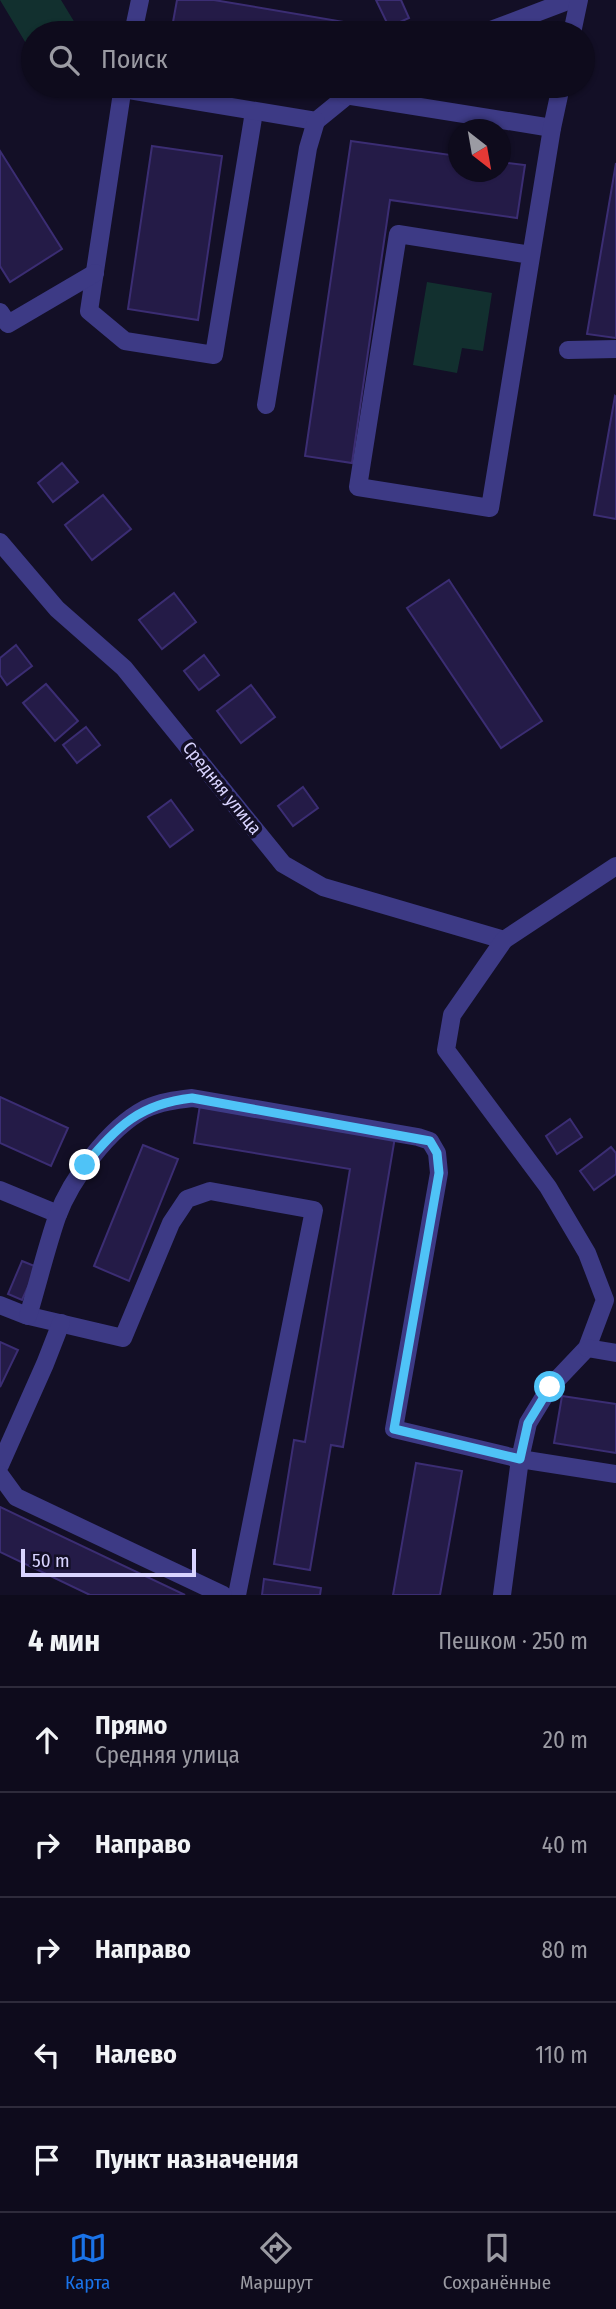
<!DOCTYPE html>
<html lang="ru">
<head>
<meta charset="utf-8">
<style>
  body { margin:0; font-family:"Fira Sans Condensed",sans-serif; background:#1c1929; color:#f1f3f6 }
  .compass { position:absolute; left:448px; top:119px; width:63px; height:63px; border-radius:50%; background:#0e0b1c; box-shadow:0 2px 5px #0004; rotate:149deg }
  .scale { position:absolute; left:21px; bottom:18px; width:175px; box-sizing:border-box; padding-left:7px; border:4px solid #d9d4ff; border-top:0; font-size:19px; line-height:24px; white-space:nowrap; color:#d9d4ff; -webkit-text-stroke:5px #130f26; paint-order:stroke }
  .stop { position:absolute; width:21px; height:21px; margin:-16px; border:5px solid #4fc3f7; border-radius:50%; background:#fff }
  .stop.end { background:#4fc3f7; border-color:#fff; box-shadow:0 2px 7px #0008 }
  .list { margin:0; padding:0; list-style:none }
  h2 { display:flex; justify-content:space-between; align-items:center; height:91px; margin:0; padding:0 28px; font-size:30px }
  h2 small { font-size:23px; font-weight:400; color:#9b9ba3 }
  .list li { display:grid; grid-template-columns:46px 1fr auto; gap:21px; align-items:center; box-sizing:border-box; height:105px; padding:0 28px; border-top:2px solid #2e2b3b }
  .list b { display:block; font-size:26px; white-space:nowrap }
  .list p { margin:0; font-size:23px; white-space:nowrap; color:#9b9ba3 }
  .list em { font-size:23px; font-style:normal; color:#9b9ba3 }
  .icon { flex:none; width:38px; height:38px; fill:none; stroke:currentColor; stroke-width:2; stroke-linecap:round; stroke-linejoin:round }
  .map { position:relative; flex:none; width:616px; height:1595px; overflow:hidden }
  .search { position:absolute; background:#0e0b1c; box-shadow:0 2px 5px #0004; left:21px; right:21px; top:21px; height:77px; display:flex; align-items:center; gap:18px; box-sizing:border-box; padding:0 24px; border-radius:38px; color:#9b9ba3; font-size:26px }
  .sheet { height:616px; background:#0e0b1c }
  nav { display:flex; justify-content:space-around; align-items:center; box-sizing:border-box; height:98px; border-top:2px solid #2e2b3b; background:#0e0b1c; font-size:19px; color:#9b9ba3 }
  nav a { display:grid; justify-items:center; gap:4px }
  nav .on { color:#1a73e8 }
  .map>svg:first-child { display:block }
</style>
</head>
<body>
<div class="map">
<svg width="616" height="1595" viewBox="0 0 616 1595">
  <rect width="100%" height="100%" fill="#130f26"/>
  <!-- green -->
  <g fill="#12302f">
    <path d="M0 0H61L81 33H33V55Z"/>
    <path d="M427 282 492 293 483 351 462 348 457 373 413 365Z"/>
  </g>
  <!-- building -->
  <g fill="#241b47" stroke="#3b2d73" stroke-width="2">
    <path d="M177 0H214L344 22 342 33H171Z"/>
    <path d="M376 0H401L409 18 389 27Z"/>
    <path d="M351 141 458 156V172H500V162L525 165 517 218 390 200 352 463 305 456Z"/>
    <path d="M152 146 222 156 198 320 128 309Z"/>
    <path d="M0 151 62 249 10 282 0 266Z"/>
    <path d="M616 163V338L587 334Z"/>
    <path d="M615 396 616 397V519L594 515Z"/>
    <path d="M62 463 78 482 53 502 38 483Z"/>
    <path d="M103 495 131 529 92 560 65 525Z"/>
    <path d="M449 580 542 721 501 748 407 608Z"/>
    <path d="M174 593 196 622 162 649 139 620Z"/>
    <path d="M16 645 32 666 7 685 0 675V658Z"/>
    <path d="M204 655 219 675 199 690 184 671Z"/>
    <path d="M46 684 78 721 55 741 23 703Z"/>
    <path d="M251 685 275 717 241 743 217 711Z"/>
    <path d="M86 727 100 745 77 763 63 745Z"/>
    <path d="M303 787 318 808 293 826 278 806Z"/>
    <path d="M171 800 193 830 170 847 148 817Z"/>
    <path d="M0 1097 68 1128 51 1166 0 1143Z"/>
    <path d="M200 1105 395 1137 343 1447 331 1445 310 1570 274 1564 294 1440 305 1442 350 1169 194 1143Z"/>
    <path d="M570 1119 582 1137 557 1154 546 1136Z"/>
    <path d="M143 1145 178 1159 129 1281 94 1266Z"/>
    <path d="M611 1147 616 1153V1174L594 1190 580 1171Z"/>
    <path d="M22 1261 37 1267 22 1300 8 1294Z"/>
    <path d="M0 1342 18 1350 0 1387Z"/>
    <path d="M562 1396 616 1404V1453L554 1443Z"/>
    <path d="M416 1463 462 1471 440 1595H393Z"/>
    <path d="M0 1507 185 1595H90L0 1552Z"/>
    <path d="M264 1579 321 1588 320 1595H262Z"/>
  </g>
  <g fill="none" stroke-linecap="round" stroke-linejoin="round">
    <!-- minor -->
    <g stroke="#3d3a85" stroke-width="18">
      <path d="M133 33 140 0"/>
      <path d="M483 33 570 0"/>
      <path d="M572 33 579 0"/>
      <path d="M123 86 89 311 125 341 214 355 254 112"/>
      <path d="M123 89 316 121 359 86"/>
      <path d="M345 95 552 128"/>
      <path d="M531 255 398 234 358 487 490 508 552 128 561 86"/>
      <path d="M0 312 8 324 95 273"/>
      <path d="M568 350 616 349"/>
      <path d="M266 405 308 148 316 121"/>
      <path d="M0 542 57 609 124 668 283 864 323 887 504 940"/>
      <path d="M0 1190 58 1214"/>
      <path d="M0 1305 25 1315 123 1338 171 1223 187 1199 210 1191 314 1210 237 1595"/>
      <path d="M28 1316C38 1283 46 1249 57 1217 71 1179 109 1128 145 1109 160 1102 176 1100 192 1098L418 1137 430 1141 437 1153 439 1173 394 1429 520 1459 528 1423 550 1387 587 1348 605 1300 587 1253 548 1187 446 1050 452 1015 504 940 616 866"/>
      <path d="M587 1348 616 1353"/>
      <path d="M0 1465 45 1364 61 1323"/>
      <path d="M0 1475 16 1497 223 1595"/>
      <path d="M502 1595 520 1459 616 1474"/>
    </g>
  </g>
  <g fill="none" stroke-linecap="round" stroke-linejoin="round">
    <!-- route -->
    <path stroke="#4fc3f7" stroke-width="9" d="M85 1165C118 1126 139 1104 192 1098L430 1141 437 1153 439 1173 394 1429 520 1459 528 1423 550 1387"/>
  </g>
  <g text-anchor="middle" dominant-baseline="central" stroke-width="7" stroke-linejoin="round" paint-order="stroke">
    <!-- street labels -->
    <g font-size="18" fill="#d9d4ff" stroke="#130f26">
      <text transform="translate(222 788) rotate(51)">Средняя улица</text>
    </g>
  </g>
</svg>
<svg class="compass" viewBox="-18 -18 36 36"><path d="M0-13l5 13h-10z" fill="#e53935"/><path d="M0 13l5-13h-10z" fill="#9b9ba3"/></svg>
<div class="scale">50 m</div>
<div class="stop" style="left:550px;top:1387px"></div>
<div class="stop end" style="left:85px;top:1165px"></div>
<div class="search"><svg class="icon" aria-label="search" viewBox="0 0 24 24"><circle cx="10" cy="10" r="6"/><path d="M15 15l6 6"/></svg>Поиск</div>
</div>
<section class="sheet">
<h2>4 мин<small>Пешком · 250 m</small></h2>
<ul class="list">
<li><svg class="icon" aria-label="ahead" viewBox="0 0 24 24"><path d="M12 20V5M6 11l6-6 6 6"/></svg><div><b>Прямо</b><p>Средняя улица</p></div><em>20 m</em></li>
<li><svg class="icon" aria-label="right" viewBox="0 0 24 24"><path d="M7 20v-9h11M14 6l5 5-5 5"/></svg><div><b>Направо</b></div><em>40 m</em></li>
<li><svg class="icon" aria-label="right" viewBox="0 0 24 24"><path d="M7 20v-9h11M14 6l5 5-5 5"/></svg><div><b>Направо</b></div><em>80 m</em></li>
<li><svg class="icon" aria-label="left" viewBox="0 0 24 24"><path d="M17 20v-9H6M10 6l-5 5 5 5"/></svg><div><b>Налево</b></div><em>110 m</em></li>
<li><svg class="icon" aria-label="arrive" viewBox="0 0 24 24"><path d="M6 21V4h12l-3 4 3 4H6"/></svg><div><b>Пункт назначения</b></div></li>
</ul>
</section>
<nav>
<a class="on"><svg class="icon" aria-label="map" viewBox="0 0 24 24"><path d="M3 6l6-2 6 2 6-2v14l-6 2-6-2-6 2zM9 4v14M15 6v14"/></svg>Карта</a>
<a><svg class="icon" aria-label="directions" viewBox="0 0 24 24"><path d="M12 3l9 9-9 9-9-9zM9 14v-3h6M13 9l2 2-2 2"/></svg>Маршрут</a>
<a><svg class="icon" aria-label="saved" viewBox="0 0 24 24"><path d="M7 4h10v16l-5-4-5 4z"/></svg>Сохранённые</a>
</nav>
</body>
</html>
